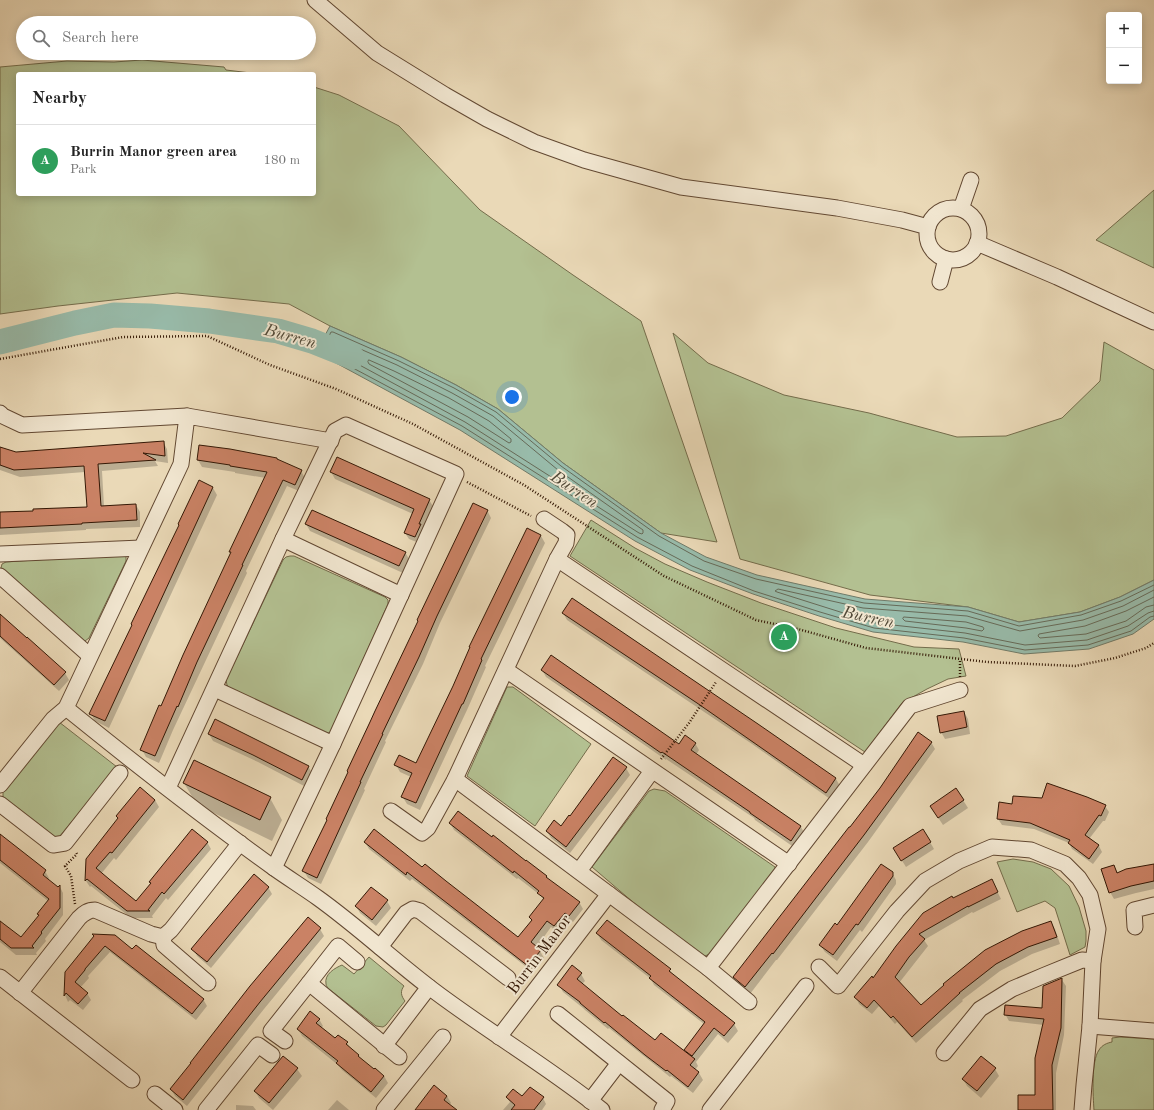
<!DOCTYPE html>
<html lang="en">
<head>
<meta charset="utf-8">
<style>
  body { margin:0; font-family:"Old Standard TT",serif; background:#f2f2f2; color:#222 }
  .controls { position:absolute; right:12px; top:12px; display:grid; overflow:hidden; border-radius:4px; box-shadow:0 2px 10px #0003 }
  .controls button { width:36px; height:36px; display:grid; place-items:center; padding:0; border:0; border-bottom:1px solid #e0e0e0; background:#fff; color:#222; font:20px sans-serif }
  .you { position:absolute; left:512px; top:397px; width:14px; height:14px; margin:-10px; border:3px solid #fff; border-radius:50%; background:#1a73e8; box-shadow:0 0 0 6px #1a73e833 }
  .badge { display:grid; place-items:center; width:26px; height:26px; border-radius:50%; background:#db2777; color:#fff; font-size:13px; font-weight:700 }
  .pin { position:absolute; translate:-50% -50%; border:2px solid #fff; box-shadow:0 1px 4px #0006 }
  .list { margin:0; padding:0; list-style:none }
  h2 { display:flex; justify-content:space-between; align-items:center; height:52px; margin:0; padding:0 16px; font-size:17px }
  h2 small { font-size:13px; font-weight:400; color:#767676 }
  .list li { display:grid; grid-template-columns:26px 1fr auto; gap:12px; align-items:center; box-sizing:border-box; height:72px; padding:0 16px; border-top:1px solid #e0e0e0 }
  .list b { display:block; font-size:15px; white-space:nowrap }
  .list p { margin:0; font-size:13px; white-space:nowrap; color:#767676 }
  .list em { font-size:13px; font-style:normal; color:#767676 }
  .icon { flex:none; width:22px; height:22px; fill:none; stroke:currentColor; stroke-width:2; stroke-linecap:round; stroke-linejoin:round }
  .map { position:relative; flex:none; width:1154px; height:1110px; overflow:hidden }
  .search { position:absolute; background:#fff; box-shadow:0 2px 10px #0003; left:16px; top:16px; width:300px; height:44px; display:flex; align-items:center; gap:10px; box-sizing:border-box; padding:0 14px; border-radius:22px; color:#767676; font-size:15px }
  .panel { position:absolute; background:#fff; box-shadow:0 2px 10px #0003; left:16px; top:72px; width:300px; height:124px; border-radius:4px }
  .map>svg:first-child { display:block }
</style>
</head>
<body>
<div class="map">
<svg width="1154" height="1110" viewBox="0 0 1154 1110">
  <rect width="100%" height="100%" fill="#ead9b7"/>
  <filter id="stains"><feTurbulence type="fractalNoise" baseFrequency=".005" numOctaves="4"/><feColorMatrix values="0 0 0 0 .2 0 0 0 0 .09 0 0 0 0 .02 0 0 0 .5 -.17"/></filter>
  <radialGradient id="worn" r=".72"><stop offset=".6" stop-color="#630" stop-opacity="0"/><stop offset="1" stop-color="#630" stop-opacity=".3"/></radialGradient>
  <!-- green -->
  <g fill="#b3c091" stroke="#746c4b">
    <path d="M142 60 224 67 226 70 259 74H18V194H314V87L339 95 399 126 480 210 573 275 641 321 717 542 661 533 563 463 498 409 456 385 401 357 330 326 289 304 177 293 58 306 0 314V67L67 61 114 62Z"/>
    <path d="M1154 190V268L1096 240Z"/>
    <path d="M673 333 708 363 784 395 869 413 957 437 1006 436 1062 418 1100 381 1104 342 1154 370V580L1120 597 1080 612 1019 622 968 607 870 595 740 559Z"/>
    <path d="M591 520 635 548 665 564 707 582 761 603 836 628 914 647 959 649 966 676 948 679 927 689 902 703 865 752 570 556Z"/>
    <path d="M122 554 126 557V561L89 638 85 641 80 640 1 568 2 564 6 562Z"/>
    <path d="M290 556H294L385 597 388 600V604L333 727 330 733H326L232 690 227 685 226 680 283 560 286 557Z"/>
    <path d="M507 687H513L591 744 535 826 467 776Z"/>
    <path d="M59 722 117 767 59 837 55 838 3 797V792Z"/>
    <path d="M654 789 665 791 775 867 776 873 714 952 705 956H696L592 867 649 791Z"/>
    <path d="M1013 859 1033 862 1051 869 1069 886 1079 907 1086 931V941L1085 947 1070 955 1055 908 1045 901 1017 912 997 862Z"/>
    <path d="M369 957 404 986C400 991 401 996 405 1001L386 1025 383 1027 376 1026 329 989C328 988 326 986 326 984 324 974 335 968 342 965L354 974Z"/>
    <path d="M1120 1037 1154 1039V1110H1094C1093 1096 1091 1061 1099 1050 1102 1045 1107 1043 1112 1042V1038Z"/>
  </g>
  <!-- water -->
  <path fill="#98bbaa" stroke="#707a68" d="M330 326 401 357 456 385 498 409 563 463 661 533 706 557 757 575 865 599 968 607 1019 622 1080 612 1120 597 1154 580V619L1133 634 1089 649 1024 654 963 642 873 632 819 616 753 594 690 570 635 541 460 430 336 363 317 350Z"/>
  <!-- shadow -->
  <g fill="#0003">
    <path d="M163 442 167 449 168 463 155 461 158 466 102 471 104 506 136 505 140 512V527L86 529V530L0 535V513L88 508 85 472 20 477 0 470V448L16 453Z"/>
    <path d="M200 446 301 471 305 478 299 491 287 486 246 571 247 573 173 730 159 763 146 757 142 750 232 553 231 552 266 478 235 473V472L202 467 198 460Z"/>
    <path d="M331 472 429 500 433 506 419 543 409 539 405 533 413 514 335 479Z"/>
    <path d="M199 481 213 488 217 495 109 728 95 721 91 714 180 525Z"/>
    <path d="M487 510 491 518 440 623 423 664 385 741 386 742 364 789 365 790 321 884 308 878 304 871 327 820Z"/>
    <path d="M306 524 405 552 409 559 403 573 310 531Z"/>
    <path d="M541 536 545 543 485 666 486 667 467 710 420 810 407 804 402 796 411 777 400 772 396 765H417Z"/>
    <path d="M572 600 836 779 840 786 830 799 752 744 567 620 563 613Z"/>
    <path d="M0 615 65 673 69 680 59 691 0 638Z"/>
    <path d="M542 670 680 745 695 743 699 750 696 755 801 827 805 834 795 848 755 820 754 818 666 759V760L656 753 546 677Z"/>
    <path d="M964 712 968 719 970 734 945 739 941 732Z"/>
    <path d="M209 734 308 766 312 773 306 787 258 762 213 741Z"/>
    <path d="M931 742 935 749 868 842 777 960H776L750 994 738 984 734 977Z"/>
    <path d="M626 768 630 775 570 853 551 838 547 831 561 827Z"/>
    <path d="M184 783 270 798 282 820 272 841 197 805Z"/>
    <path d="M140 788 155 800 159 807 116 860 114 858 101 874 136 902 151 884 150 882 207 842 211 849 168 900 166 898 152 916 153 918H131L91 886 90 887 86 881 87 859 118 819Z"/>
    <path d="M956 789 968 808 943 825 931 807Z"/>
    <path d="M1042 799 1105 806 1109 812 1105 821H1103L1089 839 1099 846 1102 852 1093 864 1072 849 1069 843 1034 829 1002 825 998 819 1000 804 1013 805Z"/>
    <path d="M450 823 526 862 527 861 547 876 548 880 579 902 583 909 573 922 569 919 558 933 551 927 536 948 540 951 544 958 533 972 412 879 410 881 369 849 365 842 423 869 518 939 532 921 530 918 544 900 540 895 518 878 517 879 454 830Z"/>
    <path d="M0 835 45 871 49 878 48 880 58 889 60 887 63 893V915L45 939 46 941 36 953 37 955H16L0 942V920L5 926 21 939 39 915 48 901 0 863Z"/>
    <path d="M930 842 934 849 906 867 894 848Z"/>
    <path d="M1154 865V889L1136 893 1114 899 1110 892 1114 866 1118 873Z"/>
    <path d="M892 873 896 880V884L862 932 860 930 837 961 825 952 820 945 837 926Z"/>
    <path d="M268 887 272 894 211 968 197 956 193 949Z"/>
    <path d="M995 887 1001 899 973 913 972 912 924 940 928 946 899 983 921 1007 1051 922 1055 929 1060 944 1032 954 1000 971 962 1000 963 1001 916 1043 897 1022 895 1024 879 1006 872 1014 859 1004 856 997 952 900Z"/>
    <path d="M387 901 391 908 376 926 360 913 356 906Z"/>
    <path d="M320 929 324 936 264 1009 187 1106 175 1096 171 1089Z"/>
    <path d="M597 933 670 970 673 976 734 1024 738 1031 728 1043 718 1034 696 1062 698 1066 695 1070 699 1073 703 1080 693 1093 671 1076 670 1077 609 1028 608 1029 585 1010 583 1008 563 992 559 985 581 974 585 981 582 984 623 1017 655 1042 688 1054 685 1050 704 1024 654 985 651 979 601 940Z"/>
    <path d="M93 935 203 999 207 1006 196 1020 110 952 88 976 89 978 80 988 87 993 91 1000 83 1010 70 1000 68 1002 65 995 66 973 95 937Z"/>
    <path d="M1062 980 1066 986 1064 1035 1056 1073V1110H1037L1044 1025 1009 1021 1005 1014 1043 1009 1044 986Z"/>
    <path d="M319 1019 323 1026 321 1028 336 1040 347 1043 351 1049 358 1055 361 1060 384 1076 388 1083 376 1098 342 1070 338 1065 302 1036 298 1029Z"/>
    <path d="M283 1057 297 1069 302 1076 273 1110 259 1098 255 1091Z"/>
    <path d="M981 1057 995 1069 999 1076 981 1098 967 1086 963 1079Z"/>
    <path d="M447 1096 451 1103 446 1110H420Z"/>
    <path d="M507 1098H543L546 1104 542 1110H503L510 1102Z"/>
    <path d="M337 1100 349 1110H328Z"/>
    <path d="M236 1105 253 1106 256 1110H236Z"/>
  </g>
  <g fill="none" stroke-linecap="round" stroke-linejoin="round">
    <!-- shore -->
    <g stroke="#666a58" stroke-width="1">
      <path d="M335 338 397 365 452 393 493 416 558 470 643 530V533L642 534 639 533 465 422 341 355 329 347 333 339Z"/>
      <path d="M369 360 394 371 449 398 489 421 511 439V442L509 443 468 417 369 364 368 362Z"/>
      <path d="M1154 585 1121 601 1081 615 1019 626 968 611 864 603 756 579 704 561 659 536 561 466 496 412 454 388 399 361 333 332H331L323 348V350L338 360 462 426 637 537 692 566 754 591 820 612 874 628 964 638 1025 650 1088 645 1131 631 1150 617 1154 616"/>
      <path d="M1154 590 1123 606 1083 620 1020 631 967 616 863 608 778 589 775 591 777 592 875 623 965 633 1025 645 1087 640 1128 626 1148 613 1154 611"/>
      <path d="M1154 597 1126 611 1085 626 1039 634 1038 636 1040 638 1086 634 1126 621 1146 607 1154 605"/>
      <path d="M904 617 966 622 983 627 984 629 982 631 966 628 905 621 903 619Z"/>
    </g>
    <!-- river -->
    <path stroke="#98bbaa" stroke-width="25" d="M0 342 75 323 114 315 150 316 209 321 278 331 312 341 352 357"/>
  </g>
  <!-- building -->
  <g fill="#ca8265" stroke="#341805">
    <path d="M164 441 165 456 143 453 156 460 98 464 101 506 136 504 137 520 82 523V524L0 528V512L33 511V509L87 507 84 466 14 470 0 465V447L16 452Z"/>
    <path d="M199 445 230 449 277 458V459L302 470 295 485 283 480 242 565H243L197 662 178 707 177 706 155 756 140 750 159 705 161 706 183 655 231 552H229L267 472 230 466V465L197 460Z"/>
    <path d="M337 457 430 499 419 524H421L415 537 404 533 414 509 330 472Z"/>
    <path d="M199 480 213 487 105 721 89 714 132 625 131 624 179 525 178 524Z"/>
    <path d="M473 503 488 510 437 616 419 657 382 734H383L360 782H361L317 878 302 871 327 820 326 819 348 772 347 771 370 722 375 711 418 621 417 620Z"/>
    <path d="M312 510 406 552 399 566 305 524Z"/>
    <path d="M527 528 541 535 481 659 482 660 463 704H462L416 803 401 797 412 773 394 765 399 755 416 763 453 686 470 647H469Z"/>
    <path d="M572 598 758 724 836 778 826 793 697 703 562 613Z"/>
    <path d="M0 614 27 638V637L66 672 54 685 0 636Z"/>
    <path d="M551 655 679 744 685 735 696 743 691 750 801 826 791 841 750 813V812L662 752 661 753 651 746 541 670Z"/>
    <path d="M964 711 967 727 940 733 937 716Z"/>
    <path d="M215 719 309 766 302 780 253 755 208 734Z"/>
    <path d="M918 732 932 742 864 835 773 954 772 953 745 987 733 977 849 827H850L880 788Z"/>
    <path d="M613 757 627 767 566 847 546 831 554 820 561 826 569 815 570 816Z"/>
    <path d="M194 760 271 797 260 820 183 783Z"/>
    <path d="M1047 783 1087 797 1106 805 1101 816 1099 815 1085 835 1099 845 1089 859 1068 843 1070 840 1030 823 997 819 999 802 1012 804 1013 796 1042 798Z"/>
    <path d="M140 787 155 800 112 853 110 852 96 868 109 879 136 901 151 883 149 882 192 829 208 842 164 894 162 892 148 910 150 911H127L87 879 85 881 86 859 118 818 116 816Z"/>
    <path d="M956 788 964 800 938 818 930 806Z"/>
    <path d="M458 811 492 837 493 835 526 861V860L547 876 546 877 580 902 569 916 565 913 554 926 547 921 531 942 541 950 528 966 407 872 406 875 364 842 374 829 422 867 425 864 446 881 518 937 532 920 529 917 544 898 537 893 539 891 514 871 513 873 449 823Z"/>
    <path d="M923 829 931 842 901 861 893 848Z"/>
    <path d="M0 834 46 870 43 875 58 887 60 885V908L41 932 42 933 32 946 34 948H11L0 939V921L21 937 39 915 37 914 49 899 0 860Z"/>
    <path d="M881 864 893 872V876L858 925 856 924 833 955 819 945 835 923 837 925Z"/>
    <path d="M1154 864V881L1131 886 1109 893 1101 869 1114 865 1117 873 1126 869Z"/>
    <path d="M254 874 269 887 207 962 191 949Z"/>
    <path d="M992 879 998 892 968 907V906L919 934 925 939 909 957 895 977 921 1005 944 985 943 984 985 950 1022 931 1051 921 1057 937 1028 947 996 964 959 993H960L912 1037 893 1016 891 1018 874 1000 867 1008 854 997 872 976 873 978 896 946 923 913 952 896 953 898Z"/>
    <path d="M371 887 388 900 372 920 355 906Z"/>
    <path d="M308 917 321 928 260 1002 183 1100 170 1089 191 1063H190L250 986Z"/>
    <path d="M607 920 671 969 669 971 735 1023 724 1036 714 1028 692 1056 684 1050 705 1022 649 978 651 976 596 933Z"/>
    <path d="M92 934 115 935 132 949 136 945 204 999 192 1014 105 946 85 969V970L75 982 88 993 78 1004 66 993 64 996 65 972 94 936Z"/>
    <path d="M572 965 582 973 577 979 622 1016 623 1015 655 1040 661 1033 695 1059 690 1065 699 1072 688 1087 667 1070 666 1071 645 1055 605 1022 604 1023 580 1003V1002L557 985Z"/>
    <path d="M1062 978 1061 1028 1052 1065 1053 1110H1018V1095H1035V1058L1044 1019 1004 1015 1005 1005 1042 1008 1043 986Z"/>
    <path d="M310 1011 320 1019 316 1023 335 1038 338 1035 348 1042 346 1044 359 1055 358 1056 374 1069 375 1068 384 1076 371 1092 336 1063 338 1061 297 1029Z"/>
    <path d="M283 1056 298 1068 269 1103 254 1091Z"/>
    <path d="M981 1056 996 1068 977 1091 962 1079Z"/>
    <path d="M434 1085 447 1096 444 1100 457 1110H415Z"/>
    <path d="M530 1087 544 1097 534 1110H511L515 1105 506 1097 513 1089 522 1096Z"/>
  </g>
  <g fill="none" stroke-linecap="round" stroke-linejoin="round">
    <!-- minor casing -->
    <g stroke="#624832" stroke-width="17">
      <g id="minor">
        <path d="M315 0 377 53 445 95 487 119 534 142 584 160 681 187 837 208 902 220 928 227"/>
        <circle cx="953" cy="234" r="26"/>
        <path d="M961 209 971 180"/>
        <path d="M977 243 1057 277 1154 322"/>
        <path d="M940 282 946 259"/>
        <path d="M0 413 3 416 22 425 187 416"/>
        <path d="M283 539 401 595"/>
        <path d="M0 554 141 548"/>
        <path d="M557 559 864 765"/>
        <path d="M0 576 90 656"/>
        <path d="M506 670 789 864"/>
        <path d="M215 689 333 744"/>
        <path d="M66 708C134 763 203 817 274 868 288 878 304 888 318 898 357 926 391 958 429 987 485 1030 546 1065 602 1110"/>
        <path d="M455 779 708 968 749 1002"/>
        <path d="M0 785 53 719 66 708 181 464 187 416 331 441"/>
        <path d="M168 788 283 539 335 431 346 425 456 474 333 744 274 868"/>
        <path d="M0 804 53 845 65 843 120 773"/>
        <path d="M391 811 422 833 428 828 455 779 557 559 566 543 567 535 562 531 544 519"/>
        <path d="M579 871 652 771"/>
        <path d="M1135 927 1134 910 1154 905"/>
        <path d="M163 937 164 945 208 983"/>
        <path d="M380 947 406 913 413 909 420 911 508 978"/>
        <path d="M357 962 338 946 309 983 399 1057"/>
        <path d="M819 967 838 986 897 911 925 881 959 861 992 847 1031 850 1065 864 1079 878 1090 895 1098 929 1093 961 1090 1026 1084 1085 1082 1110"/>
        <path d="M708 968 910 706 960 690"/>
        <path d="M0 977 132 1080"/>
        <path d="M20 993 79 918C84 913 88 910 95 910L151 934 163 937 171 930 240 843"/>
        <path d="M558 1014 667 1101 662 1110"/>
        <path d="M1090 1026 1154 1031"/>
        <path d="M499 1037 609 894"/>
        <path d="M285 1041 271 1031 309 983"/>
        <path d="M384 1046 429 987"/>
        <path d="M944 1053 980 1009 1012 989 1045 975 1082 960 1093 961"/>
        <path d="M155 1094 175 1110"/>
        <path d="M590 1101 619 1063"/>
        <path d="M206 1110 258 1045 272 1055"/>
        <path d="M384 1110 443 1037"/>
        <path d="M710 1110 806 986"/>
      </g>
    </g>
    <!-- path -->
    <g stroke="#341805" stroke-width="2.5" stroke-dasharray="1 2" stroke-linecap="butt">
      <path d="M0 359 123 337 207 336 270 365 336 389 413 424 524 485 664 576 756 620 798 629 866 648 987 662 1075 666 1115 658 1146 648 1154 643"/>
      <path d="M467 482 531 516"/>
      <path d="M960 677V660"/>
      <path d="M661 759 689 723 716 682"/>
      <path d="M75 904 71 876 65 866 77 854 76 852"/>
    </g>
    <!-- minor -->
    <use href="#minor" stroke="#f1e6d0" stroke-width="15"/>
  </g>
  <g text-anchor="middle" dominant-baseline="central" stroke-width="4" stroke-linejoin="round" paint-order="stroke">
    <!-- street labels -->
    <g font-size="16" fill="#341805" stroke="#f1e6d0">
      <text transform="translate(540 955) rotate(-53)">Burrin Manor</text>
    </g>
    <!-- water labels -->
    <g font-size="17" font-style="italic" fill="#524937" stroke="#f1e6d0">
      <text transform="translate(290 337) rotate(15)">Burren</text>
      <text transform="translate(574 490) rotate(34)">Burren</text>
      <text transform="translate(868 618) rotate(12)">Burren</text>
    </g>
  </g>
  <rect width="100%" height="100%" filter="url(#stains)"/>
  <rect width="100%" height="100%" fill="url(#worn)"/>
</svg>
<div class="controls">
<button>+</button>
<button>−</button>
</div>
<div class="you"></div>
<div class="pin badge" style="left:784px;top:637px;background:#2e9e5b">A</div>
<div class="search"><svg class="icon" aria-label="search" viewBox="0 0 24 24"><circle cx="10" cy="10" r="6"/><path d="M15 15l6 6"/></svg>Search here</div>
<section class="panel">
<h2>Nearby<small></small></h2>
<ul class="list">
<li><span class="badge" style="background:#2e9e5b">A</span><div><b>Burrin Manor green area</b><p>Park</p></div><em>180 m</em></li>
</ul>
</section>
</div>
</body>
</html>
